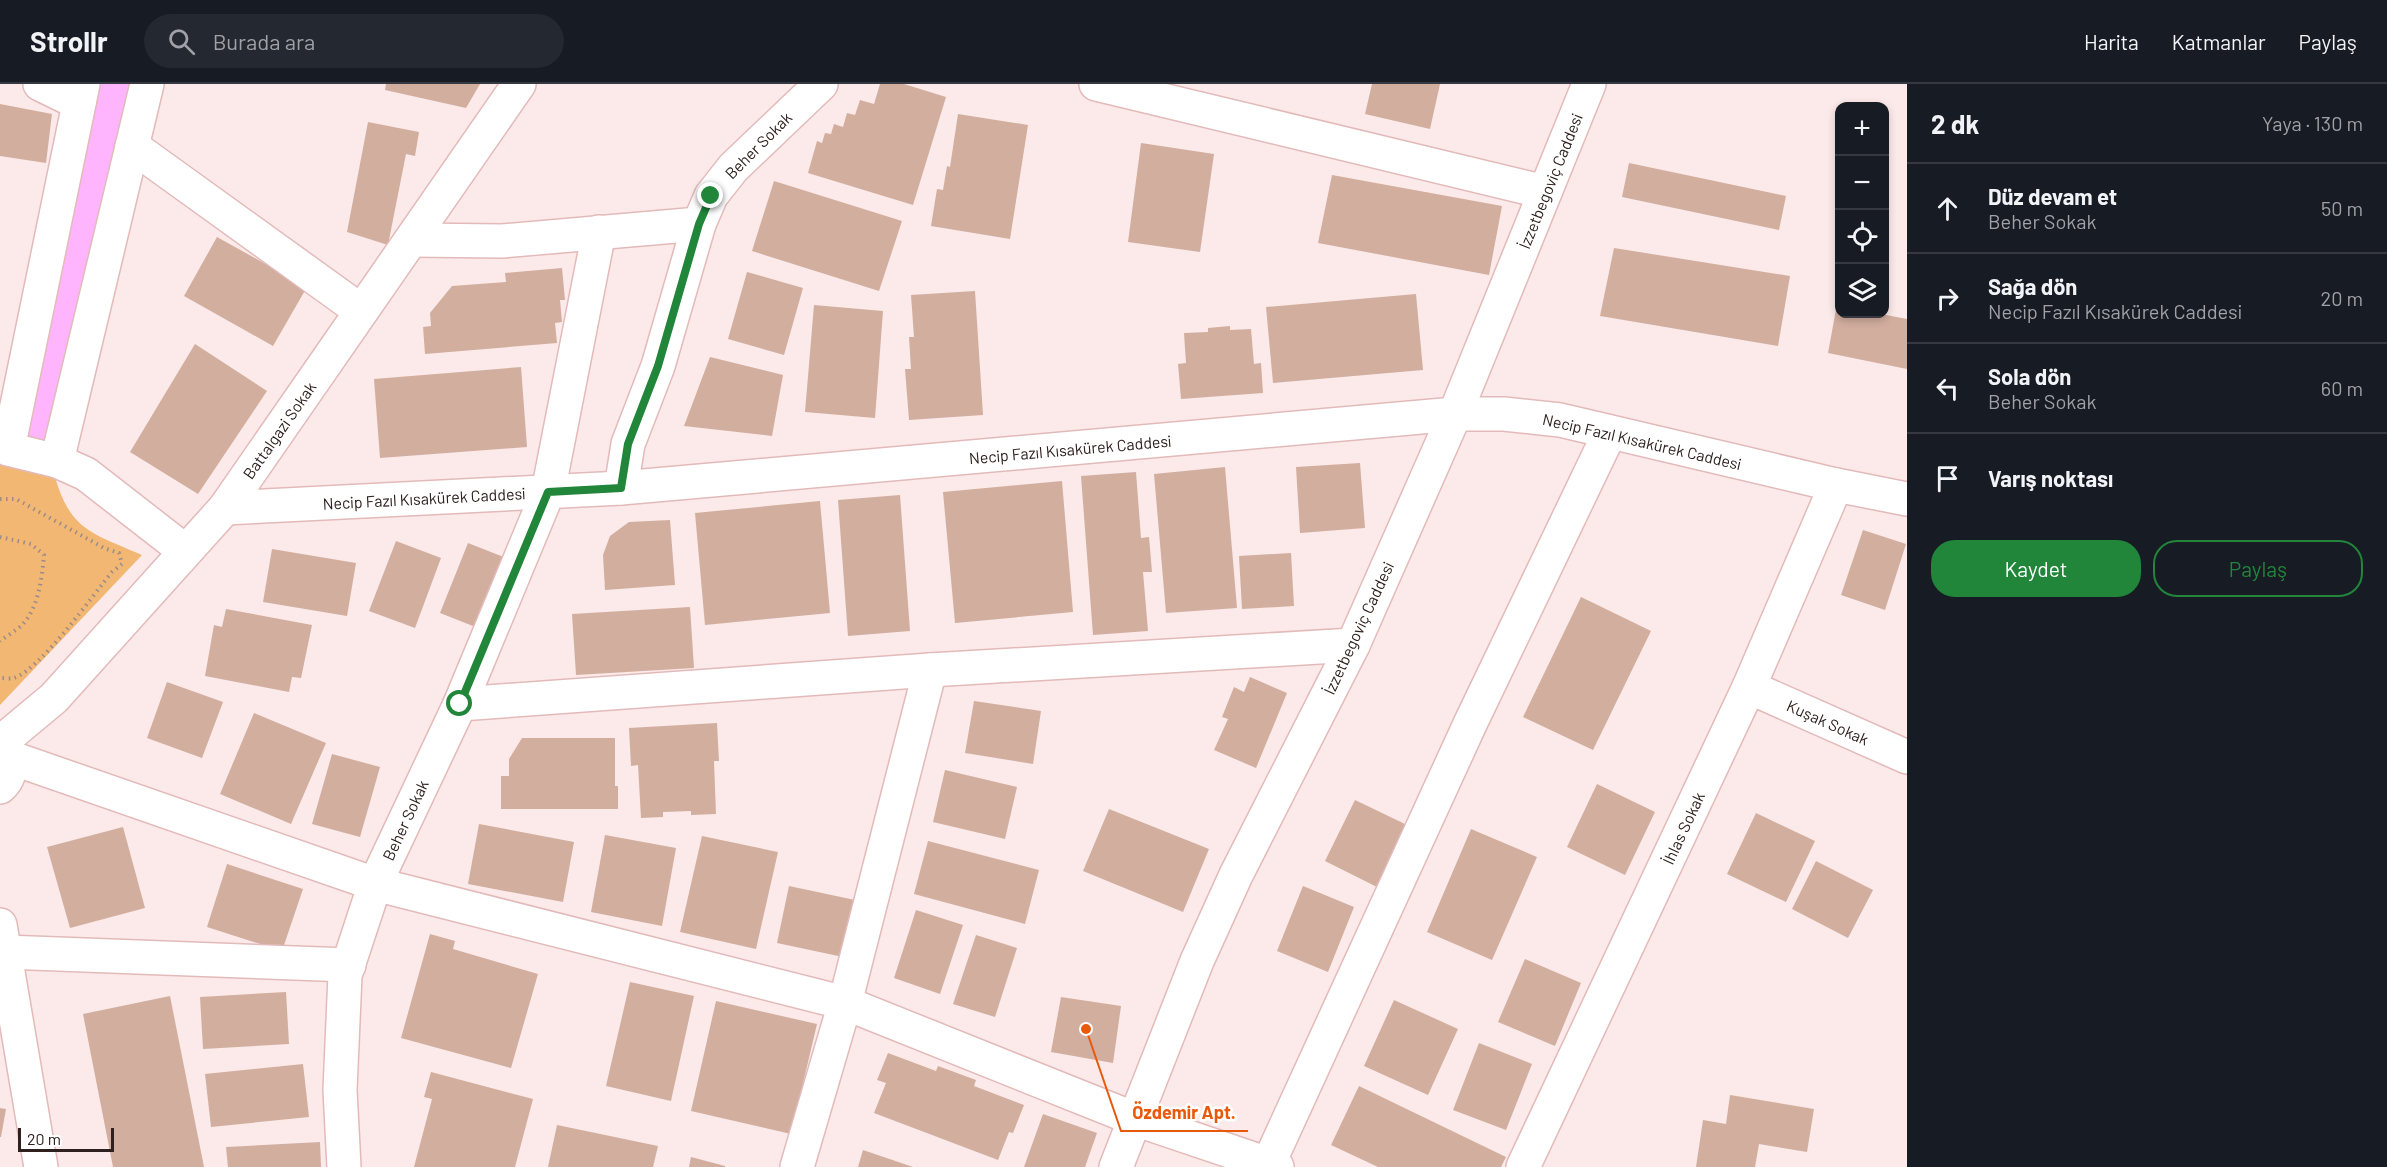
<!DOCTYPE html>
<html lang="tr">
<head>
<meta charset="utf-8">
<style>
  body { margin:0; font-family:Barlow,sans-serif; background:#242831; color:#f1f3f6 }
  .controls { position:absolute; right:18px; top:18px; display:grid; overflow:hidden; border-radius:12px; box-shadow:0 3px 9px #0003 }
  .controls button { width:54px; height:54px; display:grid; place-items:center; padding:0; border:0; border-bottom:2px solid #363941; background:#171b24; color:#f1f3f6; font:30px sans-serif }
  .scale { position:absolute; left:18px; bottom:15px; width:96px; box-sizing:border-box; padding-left:6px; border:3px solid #2f2020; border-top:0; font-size:16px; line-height:21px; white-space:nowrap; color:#2f2020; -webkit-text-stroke:4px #fff; paint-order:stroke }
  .stop { position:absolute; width:18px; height:18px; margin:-14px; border:4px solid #21863a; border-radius:50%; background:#fff }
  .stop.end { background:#21863a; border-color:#fff; box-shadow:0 2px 6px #0008 }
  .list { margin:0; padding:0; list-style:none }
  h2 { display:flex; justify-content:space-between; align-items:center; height:78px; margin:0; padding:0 24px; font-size:26px }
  h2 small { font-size:20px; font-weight:400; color:#9ea1a6 }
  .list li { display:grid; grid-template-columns:39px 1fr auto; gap:18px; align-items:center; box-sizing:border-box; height:90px; padding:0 24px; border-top:2px solid #363941 }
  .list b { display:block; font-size:22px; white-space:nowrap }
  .list p { margin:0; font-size:20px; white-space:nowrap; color:#9ea1a6 }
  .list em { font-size:20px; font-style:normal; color:#9ea1a6 }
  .actions { display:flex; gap:12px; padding:18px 24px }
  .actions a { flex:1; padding:14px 0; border:2px solid #21863a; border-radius:24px; text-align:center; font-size:21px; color:#21863a }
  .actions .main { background:#21863a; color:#fff }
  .icon { flex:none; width:33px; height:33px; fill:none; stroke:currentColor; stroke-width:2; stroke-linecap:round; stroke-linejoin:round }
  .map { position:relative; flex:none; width:1907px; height:1083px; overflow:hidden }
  header { display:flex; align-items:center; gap:36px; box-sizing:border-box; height:84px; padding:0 30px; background:#171b24; border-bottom:2px solid #363941 }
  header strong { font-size:28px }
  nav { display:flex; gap:33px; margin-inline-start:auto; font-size:21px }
  .search { width:420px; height:54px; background:#242831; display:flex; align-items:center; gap:15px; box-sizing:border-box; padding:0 21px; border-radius:33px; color:#9ea1a6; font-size:22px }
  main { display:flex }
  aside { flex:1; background:#171b24 }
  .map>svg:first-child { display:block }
</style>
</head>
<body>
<header>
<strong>Strollr</strong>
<div class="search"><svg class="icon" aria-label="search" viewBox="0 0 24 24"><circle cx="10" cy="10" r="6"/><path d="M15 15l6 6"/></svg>Burada ara</div>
<nav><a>Harita</a><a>Katmanlar</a><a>Paylaş</a></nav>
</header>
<main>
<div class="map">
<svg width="1907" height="1083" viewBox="0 0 1907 1083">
  <rect width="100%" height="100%" fill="#fbeae9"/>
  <!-- green -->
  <path fill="#f2b772" d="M0 372 53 386C69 446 89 448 142 471L0 621Z"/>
  <!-- water -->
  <path fill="#feb5fe" d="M98 0H133L51 372 18 363Z"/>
  <!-- building -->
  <g fill="#d2ae9f">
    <path d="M386 0H480L466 24 385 6Z"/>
    <path d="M880 0H904L946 13 913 121 808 89 817 57 822 59 825 49 831 50 834 40 843 43 847 29 855 31 860 16 874 20Z"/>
    <path d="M1372 0H1440L1430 45 1365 30Z"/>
    <path d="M0 20 52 30 46 79 0 72Z"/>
    <path d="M958 30 1028 41 1010 155 931 142 937 105 943 106 947 82 950 83Z"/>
    <path d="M368 38 419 48 415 72 406 70 388 161 347 148Z"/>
    <path d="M1141 59 1214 70 1200 168 1128 158Z"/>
    <path d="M1629 79 1786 112 1779 146 1622 113Z"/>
    <path d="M1332 91 1502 122 1489 191 1318 159Z"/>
    <path d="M774 97 902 137 879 207 752 167Z"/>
    <path d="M217 153 307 203 273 262 184 212Z"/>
    <path d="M1614 164 1790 192 1778 262 1600 232Z"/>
    <path d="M562 184 565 216H560L562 238 555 239 557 259 425 270 423 243 431 242 430 229 452 202 506 198 505 189Z"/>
    <path d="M747 188 803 204 784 271 728 255Z"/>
    <path d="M975 207 983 331 909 336 905 285H911L909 253H914L911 211Z"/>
    <path d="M1416 210 1423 286 1273 299 1266 223Z"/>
    <path d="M1837 220 1840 221V230H1881L1907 235V285L1828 269Z"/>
    <path d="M814 221 883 227 875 334 805 328Z"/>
    <path d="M1230 242V246L1251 245 1254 280 1261 279 1263 309 1181 315 1178 280 1186 279 1184 249 1208 248V244Z"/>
    <path d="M195 260 267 307 198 410 130 368Z"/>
    <path d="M710 273 783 291 772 352 684 342Z"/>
    <path d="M521 283 527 363 380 374 374 295Z"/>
    <path d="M1360 379 1365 444 1300 449 1296 383Z"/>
    <path d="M1225 383 1237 524 1166 529 1154 390Z"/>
    <path d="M1136 388 1141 454 1149 453 1152 488H1143L1148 547 1093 551 1081 392Z"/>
    <path d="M1062 397 1073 528 955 539 943 408Z"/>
    <path d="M900 411 910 547 848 552 838 416Z"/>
    <path d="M820 417 830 529 705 541 695 429Z"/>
    <path d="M670 436 675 501 605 506 603 471 610 452 629 438Z"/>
    <path d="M1863 446 1906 460 1885 526 1841 511Z"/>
    <path d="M396 457 441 474 415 544 369 527Z"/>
    <path d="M468 459 511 476 483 546 440 529Z"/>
    <path d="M272 465 356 479 347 532 263 518Z"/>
    <path d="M1291 469 1294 522 1242 525 1239 472Z"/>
    <path d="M1581 513 1651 547 1593 666 1523 633Z"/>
    <path d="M690 523 694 584 576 591 572 530Z"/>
    <path d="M226 525 312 541 301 594 292 593 289 608 205 592 214 541 222 543Z"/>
    <path d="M1250 593 1287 609 1256 684 1214 666 1228 635 1222 633 1234 603 1244 608Z"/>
    <path d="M167 598 223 618 202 674 147 654Z"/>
    <path d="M974 617 1041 627 1033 680 965 669Z"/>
    <path d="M254 629 326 659 291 740 220 710Z"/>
    <path d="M717 639 719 677H714L716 730 691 731V727L663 728V733L641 734 638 681 631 682 629 644Z"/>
    <path d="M522 654H615V702H618V725H501V692H509V675Z"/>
    <path d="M332 670 380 683 360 753 312 740Z"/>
    <path d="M945 686 1017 703 1005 755 933 738Z"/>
    <path d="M1597 700 1655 728 1625 791 1567 763Z"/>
    <path d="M1355 716 1407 741 1377 803 1325 777Z"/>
    <path d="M1109 725 1209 765 1183 828 1083 787Z"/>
    <path d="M1756 729 1815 757 1786 818 1727 790Z"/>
    <path d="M479 740 574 758 563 818 468 800Z"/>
    <path d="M123 743 145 824 70 844 47 763Z"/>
    <path d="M1471 745 1537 773 1492 876 1427 848Z"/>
    <path d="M605 751 676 764 662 842 591 828Z"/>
    <path d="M702 752 778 768 756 865 680 848Z"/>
    <path d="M928 757 1039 786 1025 840 914 810Z"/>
    <path d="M1816 777 1873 806 1848 854 1792 825Z"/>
    <path d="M227 780 303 805 282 867 207 843Z"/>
    <path d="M789 802 855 816 843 873 777 859Z"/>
    <path d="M1303 802 1354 823 1328 888 1277 867Z"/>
    <path d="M916 826 963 841 940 910 894 894Z"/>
    <path d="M430 850 455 857 453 865 538 890 511 984 401 954Z"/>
    <path d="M976 851 1017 864 995 933 953 920Z"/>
    <path d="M1525 875 1581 899 1555 962 1498 938Z"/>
    <path d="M630 898 694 912 671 1017 606 1002Z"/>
    <path d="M286 908 289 960 203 965 200 913Z"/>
    <path d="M170 912 204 1083H113L83 930Z"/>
    <path d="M1061 913 1121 922 1113 979 1051 968Z"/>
    <path d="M1394 916 1458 945 1428 1011 1364 982Z"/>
    <path d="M716 917 817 940 791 1050 691 1027Z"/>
    <path d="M1479 959 1532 980 1506 1046 1453 1026Z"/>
    <path d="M888 969 936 987 938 982 976 996 974 1002 1024 1021 1013 1049 1009 1048 998 1076 874 1029 886 999 877 996Z"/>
    <path d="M303 980 309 1033 211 1043 205 990Z"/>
    <path d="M431 988 533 1015 515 1083H414L432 1015 424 1013Z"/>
    <path d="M1359 1002 1506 1073 1501 1083H1378L1331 1061Z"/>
    <path d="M1730 1011 1814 1025 1807 1068 1759 1060 1755 1083H1696L1703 1036 1726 1040Z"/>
    <path d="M0 1024 6 1025 1 1053H0Z"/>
    <path d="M1043 1030 1097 1049 1085 1083H1024Z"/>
    <path d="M557 1041 658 1062 653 1083H548Z"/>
    <path d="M320 1058 321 1083H228L226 1063Z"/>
    <path d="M863 1066 913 1083H858Z"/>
    <path d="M691 1073 725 1082V1083H689Z"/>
  </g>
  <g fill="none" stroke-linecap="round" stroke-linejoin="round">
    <!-- minor casing -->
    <g stroke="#e3baba" stroke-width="36">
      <g id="minor">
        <path d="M40 0 79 19"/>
        <path d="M83 0 8 365 57 377 86 390 185 467"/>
        <path d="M1096 0 1545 108"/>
        <path d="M132 62 361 227"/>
        <path d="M411 156 502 157 699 140"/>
        <path d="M57 377 147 0"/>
        <path d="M621 404 628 360 658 282 699 140 711 112 733 84 821 0"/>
        <path d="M225 424 621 404 1455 330H1504L1560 336 1836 401 1907 415"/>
        <path d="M1749 603 1907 673"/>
        <path d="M460 620 930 586 1353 561"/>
        <path d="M0 659 54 614 225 424 519 0"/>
        <path d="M0 659C11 672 14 691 0 703"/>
        <path d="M9 673 375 800 845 919 1135 1035 1277 1083"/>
        <path d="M0 841 41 1083"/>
        <path d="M5 868 349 881"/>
        <path d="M344 1083 340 1006 345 891 375 800 460 620 548 408 599 148"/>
        <path d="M797 1083 845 919 930 586"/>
        <path d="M1116 1083 1197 877 1236 791 1353 561 1455 330 1589 0"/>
        <path d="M1267 1083 1470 640 1610 348"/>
        <path d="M1523 1083 1749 603 1836 401"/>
      </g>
    </g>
    <!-- path -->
    <g stroke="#9b8b8a" stroke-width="4" stroke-dasharray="1.5 4.5" stroke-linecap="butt">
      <path d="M0 415H16L104 464 119 469 122 480 112 488C92 512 42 584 14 594 10 595 4 594 0 594"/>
      <path d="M0 453 31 460 44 471C42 493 39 522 23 540 17 546 7 552 0 557"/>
    </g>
    <!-- minor -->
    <use href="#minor" stroke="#fff" stroke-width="33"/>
  </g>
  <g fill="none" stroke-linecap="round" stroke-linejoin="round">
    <!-- route -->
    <path stroke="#21863a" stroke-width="8" d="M460 620 548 408 621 404 628 360 658 282 699 140 711 112"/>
  </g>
  <g text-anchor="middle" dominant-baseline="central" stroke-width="5" stroke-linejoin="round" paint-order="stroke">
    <!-- street labels -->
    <g font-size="16" fill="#2f2020" stroke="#fff">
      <text transform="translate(758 61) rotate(-45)">Beher Sokak</text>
      <text transform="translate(1550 97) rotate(-68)">İzzetbegoviç Caddesi</text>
      <text transform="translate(279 346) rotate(-55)">Battalgazi Sokak</text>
      <text transform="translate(1642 357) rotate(13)">Necip Fazıl Kısakürek Caddesi</text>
      <text transform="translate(1070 365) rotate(-5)">Necip Fazıl Kısakürek Caddesi</text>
      <text transform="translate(424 414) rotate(-3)">Necip Fazıl Kısakürek Caddesi</text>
      <text transform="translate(1358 544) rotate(-65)">İzzetbegoviç Caddesi</text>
      <text transform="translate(1828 638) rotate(24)">Kuşak Sokak</text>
      <text transform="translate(405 736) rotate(-65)">Beher Sokak</text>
      <text transform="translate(1683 744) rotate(-65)">İhlas Sokak</text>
    </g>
  </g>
  <!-- callouts -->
  <path fill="none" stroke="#e8590c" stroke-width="2" d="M1086 945L1121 1047H1248"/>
  <circle fill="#e8590c" stroke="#fff" stroke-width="2" cx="1086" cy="945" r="6"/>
  <g font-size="18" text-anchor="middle" font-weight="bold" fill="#e8590c" stroke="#fff" stroke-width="5" stroke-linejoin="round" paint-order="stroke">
    <text x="1184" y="1035">Özdemir Apt.</text>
  </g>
</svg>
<div class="controls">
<button>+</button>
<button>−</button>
<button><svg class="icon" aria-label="locate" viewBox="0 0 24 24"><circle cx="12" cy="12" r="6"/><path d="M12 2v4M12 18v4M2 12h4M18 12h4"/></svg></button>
<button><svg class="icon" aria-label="layers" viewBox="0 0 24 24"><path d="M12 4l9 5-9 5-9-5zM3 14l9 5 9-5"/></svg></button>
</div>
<div class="scale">20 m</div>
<div class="stop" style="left:460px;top:620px"></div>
<div class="stop end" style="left:711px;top:112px"></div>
</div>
<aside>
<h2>2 dk<small>Yaya · 130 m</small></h2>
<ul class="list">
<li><svg class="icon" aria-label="ahead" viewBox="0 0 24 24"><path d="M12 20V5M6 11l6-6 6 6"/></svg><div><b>Düz devam et</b><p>Beher Sokak</p></div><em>50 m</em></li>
<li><svg class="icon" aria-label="right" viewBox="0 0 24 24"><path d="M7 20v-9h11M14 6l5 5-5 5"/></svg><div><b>Sağa dön</b><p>Necip Fazıl Kısakürek Caddesi</p></div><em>20 m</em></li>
<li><svg class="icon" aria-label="left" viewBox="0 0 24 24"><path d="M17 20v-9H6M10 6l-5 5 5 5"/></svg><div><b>Sola dön</b><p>Beher Sokak</p></div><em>60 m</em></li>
<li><svg class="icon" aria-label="arrive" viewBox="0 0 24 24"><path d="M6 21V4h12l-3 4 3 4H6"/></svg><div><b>Varış noktası</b></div></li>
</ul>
<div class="actions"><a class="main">Kaydet</a><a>Paylaş</a></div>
</aside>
</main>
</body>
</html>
